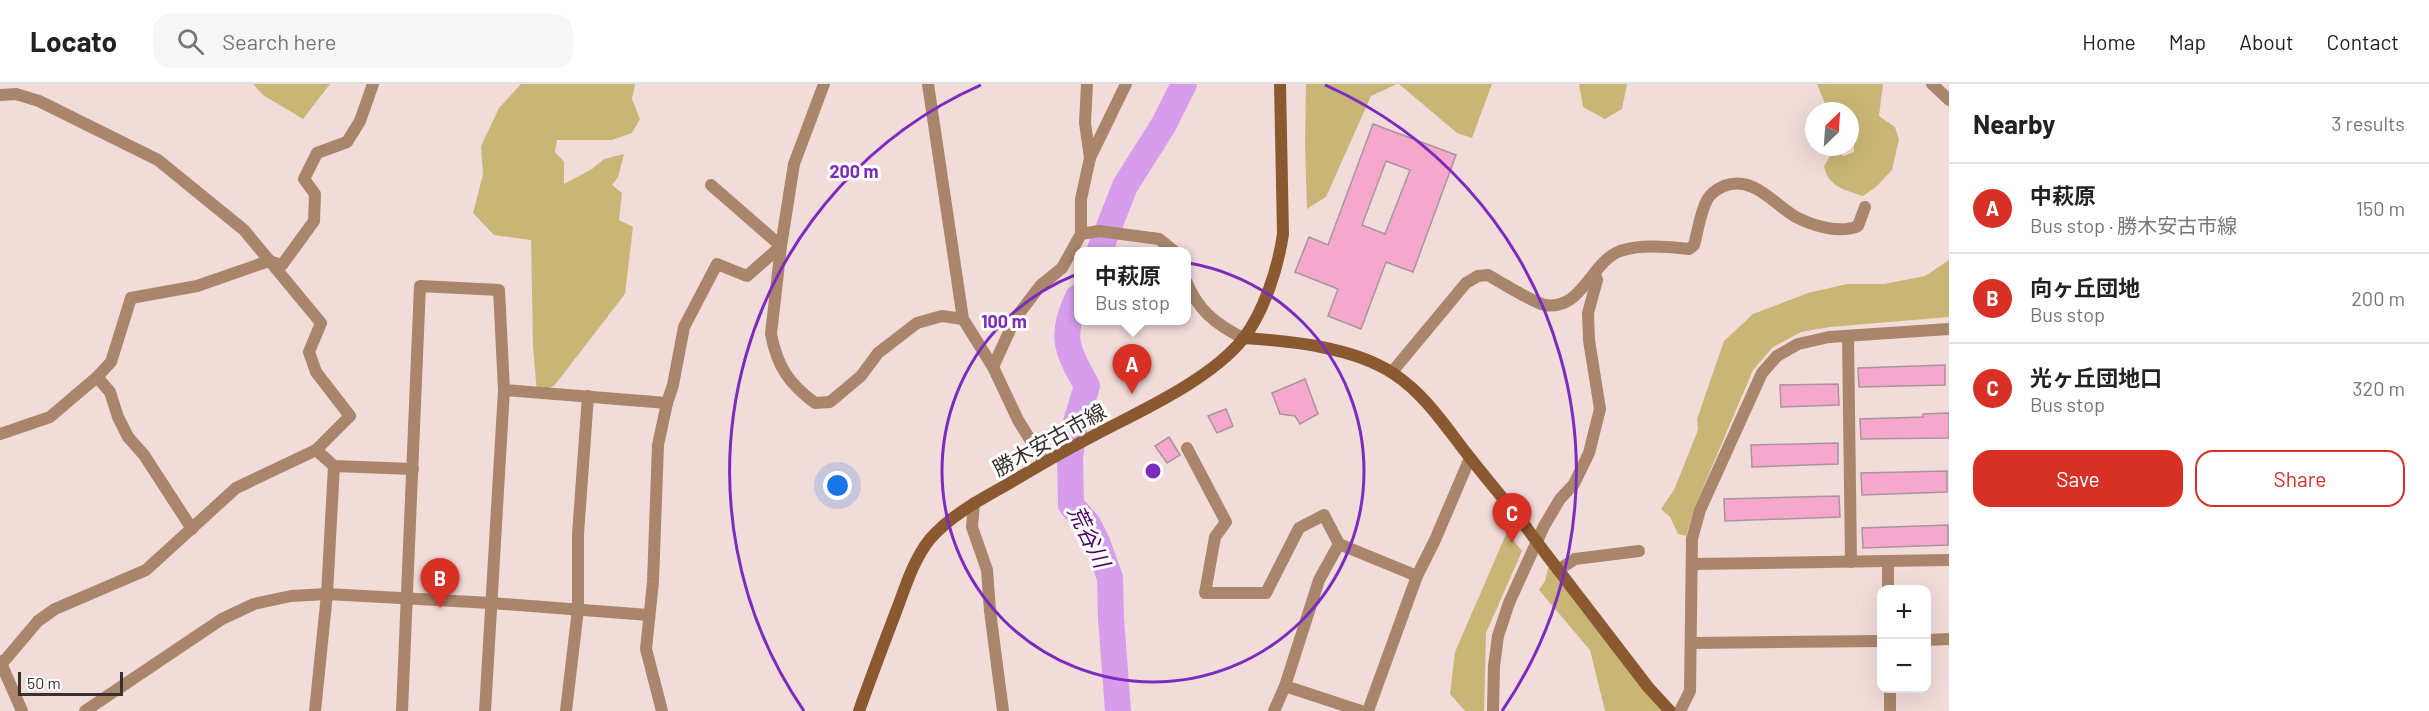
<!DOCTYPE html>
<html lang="en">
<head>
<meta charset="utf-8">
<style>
  body { margin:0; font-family:Barlow,"Noto Sans JP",sans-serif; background:#f6f6f6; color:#222 }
  .controls { position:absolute; right:18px; bottom:18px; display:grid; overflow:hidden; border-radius:12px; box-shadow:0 6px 24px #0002 }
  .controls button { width:54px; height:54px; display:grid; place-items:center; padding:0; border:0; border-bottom:2px solid #e0e0e0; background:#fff; color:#222; font:30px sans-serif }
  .compass { position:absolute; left:1805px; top:18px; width:54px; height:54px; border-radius:50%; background:#fff; box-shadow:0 6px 24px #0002; rotate:25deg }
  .scale { position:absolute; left:18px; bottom:15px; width:105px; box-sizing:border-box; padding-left:6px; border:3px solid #38302f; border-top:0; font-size:16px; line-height:21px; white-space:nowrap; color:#38302f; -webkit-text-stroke:4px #fff; paint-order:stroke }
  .you { position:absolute; left:838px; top:402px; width:21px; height:21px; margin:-15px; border:4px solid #fff; border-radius:50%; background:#1a73e8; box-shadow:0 0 0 9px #1a73e833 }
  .badge { display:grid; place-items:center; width:39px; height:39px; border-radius:50%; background:#d93025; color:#fff; font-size:20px; font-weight:700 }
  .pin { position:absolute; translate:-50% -50px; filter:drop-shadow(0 2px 3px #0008) }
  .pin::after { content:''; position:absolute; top:32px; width:21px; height:18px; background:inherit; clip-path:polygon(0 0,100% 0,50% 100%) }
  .popup { position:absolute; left:1074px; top:163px; width:117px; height:78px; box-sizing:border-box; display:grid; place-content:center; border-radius:12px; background:#fff; filter:drop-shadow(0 2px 4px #0005); font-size:20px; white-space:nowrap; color:#767676 }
  .popup b { font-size:22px; color:#222 }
  .popup::after { content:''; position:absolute; left:50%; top:100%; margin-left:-12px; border:12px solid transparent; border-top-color:#fff }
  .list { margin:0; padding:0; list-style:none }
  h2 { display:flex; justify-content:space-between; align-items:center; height:78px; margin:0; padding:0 24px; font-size:26px }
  h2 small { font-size:20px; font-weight:400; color:#767676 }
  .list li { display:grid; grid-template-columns:39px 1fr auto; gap:18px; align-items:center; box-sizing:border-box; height:90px; padding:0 24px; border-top:2px solid #e0e0e0 }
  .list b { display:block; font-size:22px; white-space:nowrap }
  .list p { margin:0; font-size:20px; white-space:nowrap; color:#767676 }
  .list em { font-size:20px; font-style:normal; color:#767676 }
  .actions { display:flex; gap:12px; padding:18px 24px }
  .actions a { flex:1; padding:14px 0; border:2px solid #d93025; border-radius:18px; text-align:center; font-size:21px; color:#d93025 }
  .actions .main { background:#d93025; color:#fff }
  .icon { flex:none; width:33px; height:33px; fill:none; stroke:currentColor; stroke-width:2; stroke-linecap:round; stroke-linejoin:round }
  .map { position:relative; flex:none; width:1949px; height:627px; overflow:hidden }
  header { display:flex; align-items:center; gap:36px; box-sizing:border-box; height:84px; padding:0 30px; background:#fff; border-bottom:2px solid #e0e0e0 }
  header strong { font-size:28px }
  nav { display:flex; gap:33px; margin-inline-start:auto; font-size:21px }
  .search { width:420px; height:54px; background:#f6f6f6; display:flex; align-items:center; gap:15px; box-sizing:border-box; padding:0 21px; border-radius:18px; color:#767676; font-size:22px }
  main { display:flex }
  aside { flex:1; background:#fff }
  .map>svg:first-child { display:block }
</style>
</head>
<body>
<header>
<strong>Locato</strong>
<div class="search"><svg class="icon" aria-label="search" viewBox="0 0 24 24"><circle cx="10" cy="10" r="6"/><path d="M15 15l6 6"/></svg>Search here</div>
<nav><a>Home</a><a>Map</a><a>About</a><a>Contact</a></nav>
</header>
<main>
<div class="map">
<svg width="1949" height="627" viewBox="0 0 1949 627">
  <rect width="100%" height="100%" fill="#f2dcda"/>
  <!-- green -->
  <g fill="#c9b676">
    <path d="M253 0H330L303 35 263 11Z"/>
    <path d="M521 0H635L632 15 640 35 632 49 612 56H557L555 68 564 78V100L592 85 604 75 624 70 618 93 612 101 622 109 619 136 633 143 625 210 554 302 537 309 533 263 531 156 494 151 473 129 483 90 481 62 499 24Z"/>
    <path d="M1306 0H1397L1371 12 1326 113 1307 125 1305 60Z"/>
    <path d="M1399 0H1492L1472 54 1457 49Z"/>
    <path d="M1579 0H1627L1622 25 1605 35 1583 23Z"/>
    <path d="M1817 0H1883L1879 32 1895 43 1899 55 1892 86 1876 103 1863 112C1845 106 1828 103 1824 82L1833 67 1844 72 1854 68 1853 52 1850 49V27H1828Z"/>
    <path d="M1949 176V233L1830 243 1801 248 1773 263 1753 286 1694 425 1686 452 1678 450 1670 433 1661 425 1674 406 1698 346 1697 335 1724 257 1753 230 1808 209 1847 200H1884L1925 192Z"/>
    <path d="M1507 448 1522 467 1486 549 1484 627H1465L1450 610 1455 568Z"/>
    <path d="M1550 477 1664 627H1605L1590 566 1539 506 1545 497Z"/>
  </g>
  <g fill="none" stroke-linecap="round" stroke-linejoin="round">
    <!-- river -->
    <g stroke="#d79ded" stroke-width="26">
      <path d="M1099 168 1125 102 1164 40 1184 0"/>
      <path d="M1078 213C1059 252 1067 266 1087 302L1074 345 1070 373 1071 421 1088 440 1098 460 1110 494 1111 534 1118 627"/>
    </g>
  </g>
  <!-- building -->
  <g fill="#f6a8cc" stroke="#a7949c" stroke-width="1.5" fill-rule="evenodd">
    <path d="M1373 40 1456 71 1413 188 1386 178 1361 245 1328 232 1338 205 1295 188 1309 153 1328 161ZM1386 77 1410 86 1385 150 1362 141Z"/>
    <path d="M1945 281V301L1859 303 1858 284Z"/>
    <path d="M1305 295 1318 330 1300 340 1295 332 1280 330 1272 309Z"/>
    <path d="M1838 300 1839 321 1781 323 1780 301Z"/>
    <path d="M1226 325 1233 342 1217 349 1208 332Z"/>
    <path d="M1949 329V354L1861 355 1860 335 1923 333V330Z"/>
    <path d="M1169 353 1180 371 1167 379 1155 362Z"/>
    <path d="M1838 359V380L1752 383 1751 361Z"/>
    <path d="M1947 387V408L1862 411 1861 389Z"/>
    <path d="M1839 412 1840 433 1725 437 1724 415Z"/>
    <path d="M1948 441V461L1863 464 1862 444Z"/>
  </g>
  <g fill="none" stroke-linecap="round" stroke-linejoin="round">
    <!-- street -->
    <g stroke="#a9866b" stroke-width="12">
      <path d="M824 0 794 80 781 162 771 250C777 282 789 300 815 319L830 318 861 292 878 269 917 239 942 232 963 235"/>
      <path d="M928 0 963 235 993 283 1018 336 1044 378"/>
      <path d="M1932 0 1949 16"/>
      <path d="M0 11 16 10 39 17 158 76 244 146 321 239 309 268 316 288 350 332 316 366 236 404 146 486 55 525 38 537 0 582"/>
      <path d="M1090 74 1126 0"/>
      <path d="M1081 150 1099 147 1159 155 1175 168"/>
      <path d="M1186 197C1198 226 1215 240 1243 254"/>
      <path d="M1848 252 1851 478"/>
      <path d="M993 283 1015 235 1040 202 1062 184 1081 150V115L1090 74 1085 39 1087 0"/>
      <path d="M1392 288 1466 199 1478 192 1488 191C1502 199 1532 218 1545 221 1582 227 1591 178 1620 167 1642 160 1667 163 1689 165L1694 161C1698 147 1700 129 1707 116 1711 109 1717 105 1724 102 1754 91 1773 120 1796 133 1813 142 1840 150 1858 142L1865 123"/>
      <path d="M97 293 110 308 118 333 128 353 144 371 192 445"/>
      <path d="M504 306 667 319 658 361 653 498 646 565 662 627"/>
      <path d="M667 319 673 301 684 243 717 180 747 192 781 162 711 101"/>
      <path d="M0 350 50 333 97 293 111 278 131 214 197 202 269 177 282 181 314 137 315 110 304 95 317 69 347 58 360 37 373 0"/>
      <path d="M1187 364 1226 438 1215 453 1205 509H1266L1299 444 1324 431 1339 460"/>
      <path d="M316 366 334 382 413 385"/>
      <path d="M974 419 972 443 987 486 990 527 1003 627"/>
      <path d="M1888 477V506"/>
      <path d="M1692 480 1949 476"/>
      <path d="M1558 486 1575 475 1639 467"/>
      <path d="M1926 556 1949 555"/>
      <path d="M1692 559 1882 557"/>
      <path d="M0 577 22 627"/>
      <path d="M1285 602 1361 627"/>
      <path d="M1890 604V627"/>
      <path d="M85 627 222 535 254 520 291 512 327 510 491 519 649 531"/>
      <path d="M315 627 327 510 334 382"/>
      <path d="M402 627 420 202 499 206 504 306 485 627"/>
      <path d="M566 627 578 525V450L588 312"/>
      <path d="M1274 627 1285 602 1319 496 1339 460 1417 492"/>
      <path d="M1368 627 1417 492 1435 456 1470 374"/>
      <path d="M1493 627 1494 582 1498 552 1509 519 1544 442 1560 415 1574 400 1589 369 1600 325 1589 256 1588 229 1597 196 1595 190"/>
      <path d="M1680 627 1690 607 1692 455 1700 426 1762 289 1777 272 1798 260 1829 253 1949 245"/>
    </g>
    <!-- secondary -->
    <g stroke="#8b5930" stroke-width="12">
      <path d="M1243 254C1290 257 1354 263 1394 290 1427 312 1447 345 1471 375 1489 398 1508 420 1526 443"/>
      <path d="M1546 470 1648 603 1670 627"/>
      <path d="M859 627C871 593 884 559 897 525 906 501 914 475 930 455 951 431 981 415 1008 400 1035 384 1062 368 1091 353 1138 328 1209 297 1243 255 1264 228 1278 184 1283 150L1280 0"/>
    </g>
    <!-- secondary-bridge -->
    <path stroke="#8b5930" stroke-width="12" d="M1526 443 1546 470"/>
  </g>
  <!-- distance rings -->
  <g fill="none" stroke="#7b2cbf" stroke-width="3">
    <circle cx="1153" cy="387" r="211"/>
    <path d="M804 627A423 423 0 0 1 981 1M1325 1A423 423 0 0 1 1502 627"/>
  </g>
  <g text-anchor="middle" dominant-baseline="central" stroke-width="6" stroke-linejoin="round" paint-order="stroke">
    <!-- street labels -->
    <g font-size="21" fill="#38302f" stroke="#fff">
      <text transform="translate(1049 355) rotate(-29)">勝木安古市線</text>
    </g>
    <!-- water labels -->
    <g font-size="22" font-style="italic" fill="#520368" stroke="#fff">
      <text transform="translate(1090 452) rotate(64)">荒谷川</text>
    </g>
  </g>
  <circle cx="1153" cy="387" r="9" fill="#7b2cbf" stroke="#fff" stroke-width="3"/>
  <g font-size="18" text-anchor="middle" font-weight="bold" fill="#7b2cbf" stroke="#fff" stroke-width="6" stroke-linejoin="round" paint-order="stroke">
    <text x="854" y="94">200 m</text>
    <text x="1004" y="244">100 m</text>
  </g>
</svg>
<div class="controls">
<button>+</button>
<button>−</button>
</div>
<svg class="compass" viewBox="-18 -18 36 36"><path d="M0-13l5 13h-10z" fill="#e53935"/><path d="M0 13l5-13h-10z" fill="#767676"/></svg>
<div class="scale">50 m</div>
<div class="you"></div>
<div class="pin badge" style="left:1132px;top:310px">A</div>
<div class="popup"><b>中萩原</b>Bus stop</div>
<div class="pin badge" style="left:440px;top:524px">B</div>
<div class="pin badge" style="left:1512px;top:459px">C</div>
</div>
<aside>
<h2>Nearby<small>3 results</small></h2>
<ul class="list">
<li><span class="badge">A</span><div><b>中萩原</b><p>Bus stop · 勝木安古市線</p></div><em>150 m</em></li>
<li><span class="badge">B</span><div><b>向ヶ丘団地</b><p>Bus stop</p></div><em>200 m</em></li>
<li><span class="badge">C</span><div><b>光ヶ丘団地口</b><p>Bus stop</p></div><em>320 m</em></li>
</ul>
<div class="actions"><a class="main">Save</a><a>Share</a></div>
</aside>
</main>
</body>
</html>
